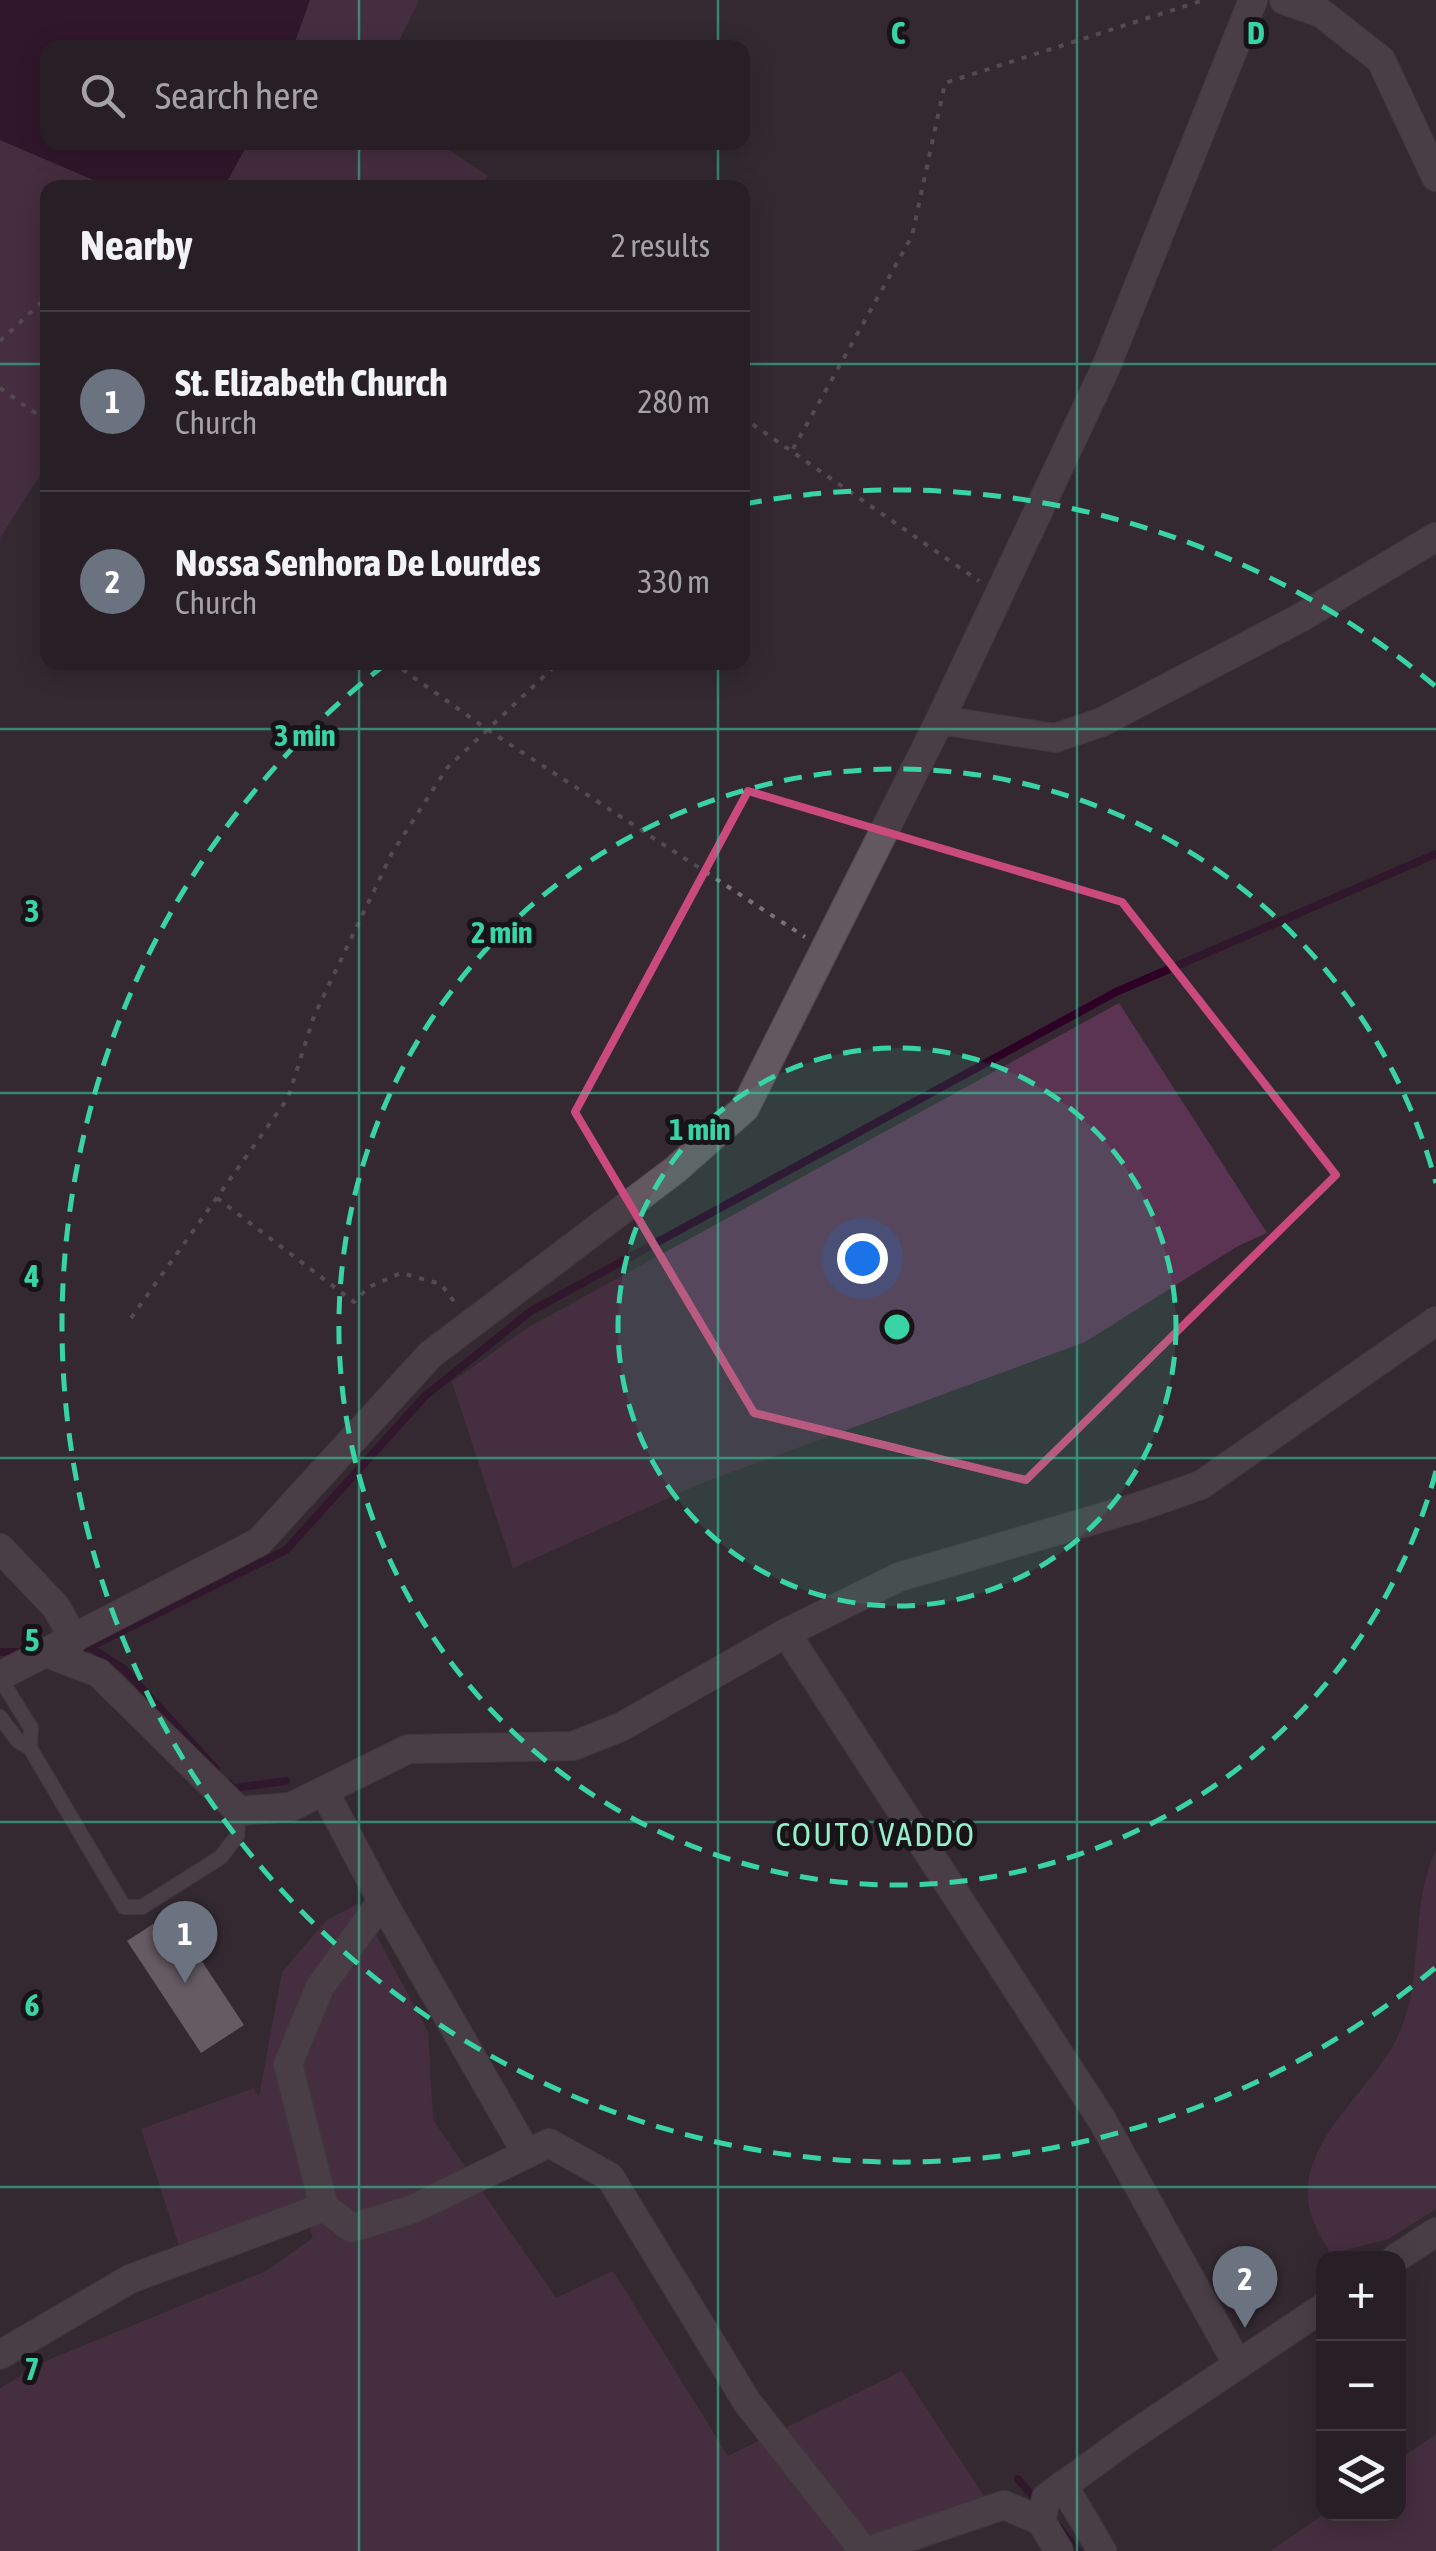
<!DOCTYPE html>
<html lang="en">
<head>
<meta charset="utf-8">
<style>
  body { margin:0; font-family:"Asap Condensed",sans-serif; background:#332c32; color:#f1f3f6 }
  .controls { position:absolute; right:30px; bottom:30px; display:grid; overflow:hidden; border-radius:20px; box-shadow:0 5px 25px #0003 }
  .controls button { width:90px; height:90px; display:grid; place-items:center; padding:0; border:0; border-bottom:2px solid #433d42; background:#271f25; color:#f1f3f6; font:50px sans-serif }
  .you { position:absolute; left:862px; top:1258px; width:35px; height:35px; margin:-25px; border:8px solid #fff; border-radius:50%; background:#1a73e8; box-shadow:0 0 0 15px #1a73e833 }
  .badge { display:grid; place-items:center; width:65px; height:65px; border-radius:50%; background:#1a73e8; color:#fff; font-size:32px; font-weight:700 }
  .pin { position:absolute; translate:-50% -82px; filter:drop-shadow(0 2px 5px #0008) }
  .pin::after { content:''; position:absolute; top:52px; width:35px; height:30px; background:inherit; clip-path:polygon(0 0,100% 0,50% 100%) }
  .list { margin:0; padding:0; list-style:none }
  h2 { display:flex; justify-content:space-between; align-items:center; height:130px; margin:0; padding:0 40px; font-size:42px }
  h2 small { font-size:32px; font-weight:400; color:#a4a2a7 }
  .list li { display:grid; grid-template-columns:65px 1fr auto; gap:30px; align-items:center; box-sizing:border-box; height:180px; padding:0 40px; border-top:2px solid #433d42 }
  .list b { display:block; font-size:38px; white-space:nowrap }
  .list p { margin:0; font-size:32px; white-space:nowrap; color:#a4a2a7 }
  .list em { font-size:32px; font-style:normal; color:#a4a2a7 }
  .icon { flex:none; width:55px; height:55px; fill:none; stroke:currentColor; stroke-width:2; stroke-linecap:round; stroke-linejoin:round }
  .map { position:relative; flex:none; width:1436px; height:2551px; overflow:hidden }
  .search { position:absolute; background:#271f25; box-shadow:0 5px 25px #0003; left:40px; top:40px; width:710px; height:110px; display:flex; align-items:center; gap:25px; box-sizing:border-box; padding:0 35px; border-radius:20px; color:#a4a2a7; font-size:38px }
  .panel { position:absolute; background:#271f25; box-shadow:0 5px 25px #0003; left:40px; top:180px; width:710px; height:490px; border-radius:20px }
  .map>svg:first-child { display:block }
</style>
</head>
<body>
<div class="map">
<svg width="1436" height="2551" viewBox="0 0 1436 2551">
  <rect width="100%" height="100%" fill="#342931"/>
  <!-- green -->
  <g fill="#5a3452">
    <path d="M310 0H419L396 47H293Z"/>
    <path d="M0 140 110 187 48 188 47 464 0 538Z"/>
    <path d="M248 142 439 143 488 176 480 188H224Z"/>
    <path d="M1119 1003 1267 1233 1238 1246 1085 1342 702 1483 513 1568 452 1382 527 1328Z"/>
    <path d="M1436 1850V2209L1388 2239 1331 2254C1320 2235 1306 2213 1308 2189 1310 2133 1373 2087 1397 2038 1426 1979 1408 1908 1436 1850Z"/>
    <path d="M359 1903 428 2032 433 2120 556 2298 613 2271 728 2456 902 2371 984 2496 891 2551H0V2388L48 2360 266 2271 313 2238 300 2203 180 2248 141 2129 254 2088 259 2097 282 1972 327 1920Z"/>
    <path d="M1436 2434V2551H1271L1324 2514H1398L1399 2460Z"/>
  </g>
  <!-- water -->
  <path fill="#2d0126" d="M0 0H310L293 47 48 48V142L248 143 224 187H110L0 140Z"/>
  <g fill="none" stroke-linecap="round" stroke-linejoin="round">
    <!-- stream -->
    <g stroke="#2d0126" stroke-width="8">
      <path d="M90 1647 124 1669 216 1769"/>
      <path d="M77 1648 90 1647 286 1550 425 1396 531 1311 1116 992 1436 854"/>
      <path d="M0 1652H23"/>
      <path d="M228 1783 233 1788 286 1781"/>
      <path d="M1018 2479 1037 2501"/>
      <path d="M1059 2527 1077 2551"/>
    </g>
  </g>
  <!-- building -->
  <path fill="#a2959f" d="M170 1913 244 2025 201 2053 127 1941Z"/>
  <g fill="none" stroke-linecap="round" stroke-linejoin="round">
    <!-- service casing -->
    <g stroke="#50474e" stroke-width="16">
      <g id="service">
        <path d="M0 1678 31 1728 30 1748"/>
        <path d="M0 1717 18 1741 30 1748 124 1907H142L221 1857 237 1836 239 1811"/>
      </g>
    </g>
    <!-- minor casing -->
    <g stroke="#50474e" stroke-width="30">
      <g id="minor">
        <path d="M1284 0 1321 13 1381 60 1436 177"/>
        <path d="M940 720 1055 738 1102 722 1300 618 1436 537"/>
        <path d="M0 1548 56 1607 74 1639"/>
        <path d="M786 1633 1102 2120 1238 2365"/>
        <path d="M44 1652 99 1673 239 1811 291 1807 408 1749 573 1746 621 1727 786 1633 899 1577 1138 1507 1201 1485 1436 1321"/>
        <path d="M324 1791 382 1901 320 1987 288 2064 324 2207 352 2228 413 2209 549 2143 610 2177 747 2402 864 2551"/>
        <path d="M382 1901 527 2154"/>
        <path d="M1396 2258 1436 2232"/>
        <path d="M0 2355 130 2279 324 2207"/>
        <path d="M1063 2485 1102 2551"/>
        <path d="M868 2551 1004 2505 1041 2521"/>
        <path d="M1059 2551 1041 2521 1046 2498 1130 2437 1324 2307"/>
      </g>
    </g>
    <!-- tertiary casing -->
    <g stroke="#50474e" stroke-width="30">
      <path id="tertiary" d="M0 1676 259 1542 431 1354 675 1170 745 1108 940 720 1106 367 1253 0"/>
    </g>
    <!-- path -->
    <g stroke="#7a7177" stroke-width="4" stroke-dasharray="5 8" stroke-linecap="butt">
      <path d="M0 341 48 296"/>
      <path d="M0 388 48 422"/>
      <path d="M742 417 979 581"/>
      <path d="M793 449 912 236 945 83 1204 0"/>
      <path d="M392 662 488 730 805 937"/>
      <path d="M217 1198 354 1302 369 1287 401 1273 441 1284 456 1304"/>
      <path d="M131 1318 288 1098 314 1016 392 853 447 768 559 662"/>
    </g>
    <!-- service -->
    <use href="#service" stroke="#635760" stroke-width="14"/>
    <!-- minor -->
    <use href="#minor" stroke="#635760" stroke-width="28"/>
    <!-- tertiary -->
    <use href="#tertiary" stroke="#635760" stroke-width="28"/>
  </g>
  <!-- marked area -->
  <path d="M0 0H1436V2551H0ZM748 791 1122 902 1336 1175 1026 1480 754 1413 575 1112Z" fill="#342931" fill-opacity=".55" fill-rule="evenodd"/>
  <path fill="none" stroke="#cb4a7d" stroke-width="8" stroke-linejoin="round" d="M748 791 1122 902 1336 1175 1026 1480 754 1413 575 1112Z"/>
  <!-- grid -->
  <path fill="none" stroke="#38d4a6" stroke-width="2.5" stroke-opacity="0.55" d="M359 0V48M718 0V48M1077 0V2551M359 142V188M718 142V188M0 364H48M742 364H1436M359 662V2551M718 662V2551M0 729H1436M0 1093H1436M0 1458H1436M0 1822H1436M0 2187H1436"/>
  <!-- distance rings -->
  <circle cx="897" cy="1327" r="279" fill="#38d4a6" fill-opacity=".12"/>
  <g fill="none" stroke="#38d4a6" stroke-width="5" stroke-dasharray="18 12">
    <circle cx="897" cy="1327" r="279"/>
    <path d="M1436 1471A558 558 0 1 1 1436 1183"/>
    <path d="M1435 1968A837 837 0 1 1 387 663M744 504A837 837 0 0 1 1435 686"/>
  </g>
  <g text-anchor="middle" dominant-baseline="central" stroke-width="10" stroke-linejoin="round" paint-order="stroke">
    <!-- neighbourhood labels -->
    <g font-size="32" letter-spacing="2.5" fill="#95efcd" stroke="#181317">
      <text x="876" y="1834">COUTO VADDO</text>
    </g>
  </g>
  <g font-size="32" text-anchor="middle" font-weight="bold" fill="#38d4a6" stroke="#181317" stroke-width="10" stroke-linejoin="round" paint-order="stroke">
    <text x="898" y="44">C</text>
    <text x="1256" y="44">D</text>
    <text x="32" y="922">3</text>
    <text x="32" y="1287">4</text>
    <text x="32" y="1651">5</text>
    <text x="32" y="2016">6</text>
    <text x="32" y="2380">7</text>
  </g>
  <circle cx="897" cy="1327" r="15" fill="#38d4a6" stroke="#181317" stroke-width="5"/>
  <g font-size="30" text-anchor="middle" font-weight="bold" fill="#38d4a6" stroke="#181317" stroke-width="10" stroke-linejoin="round" paint-order="stroke">
    <text x="305" y="746">3 min</text>
    <text x="502" y="943">2 min</text>
    <text x="700" y="1140">1 min</text>
  </g>
</svg>
<div class="controls">
<button>+</button>
<button>−</button>
<button><svg class="icon" aria-label="layers" viewBox="0 0 24 24"><path d="M12 4l9 5-9 5-9-5zM3 14l9 5 9-5"/></svg></button>
</div>
<div class="you"></div>
<div class="pin badge" style="left:185px;top:1983px;background:#6b7280">1</div>
<div class="pin badge" style="left:1245px;top:2328px;background:#6b7280">2</div>
<div class="search"><svg class="icon" aria-label="search" viewBox="0 0 24 24"><circle cx="10" cy="10" r="6"/><path d="M15 15l6 6"/></svg>Search here</div>
<section class="panel">
<h2>Nearby<small>2 results</small></h2>
<ul class="list">
<li><span class="badge" style="background:#6b7280">1</span><div><b>St. Elizabeth Church</b><p>Church</p></div><em>280 m</em></li>
<li><span class="badge" style="background:#6b7280">2</span><div><b>Nossa Senhora De Lourdes</b><p>Church</p></div><em>330 m</em></li>
</ul>
</section>
</div>
</body>
</html>
